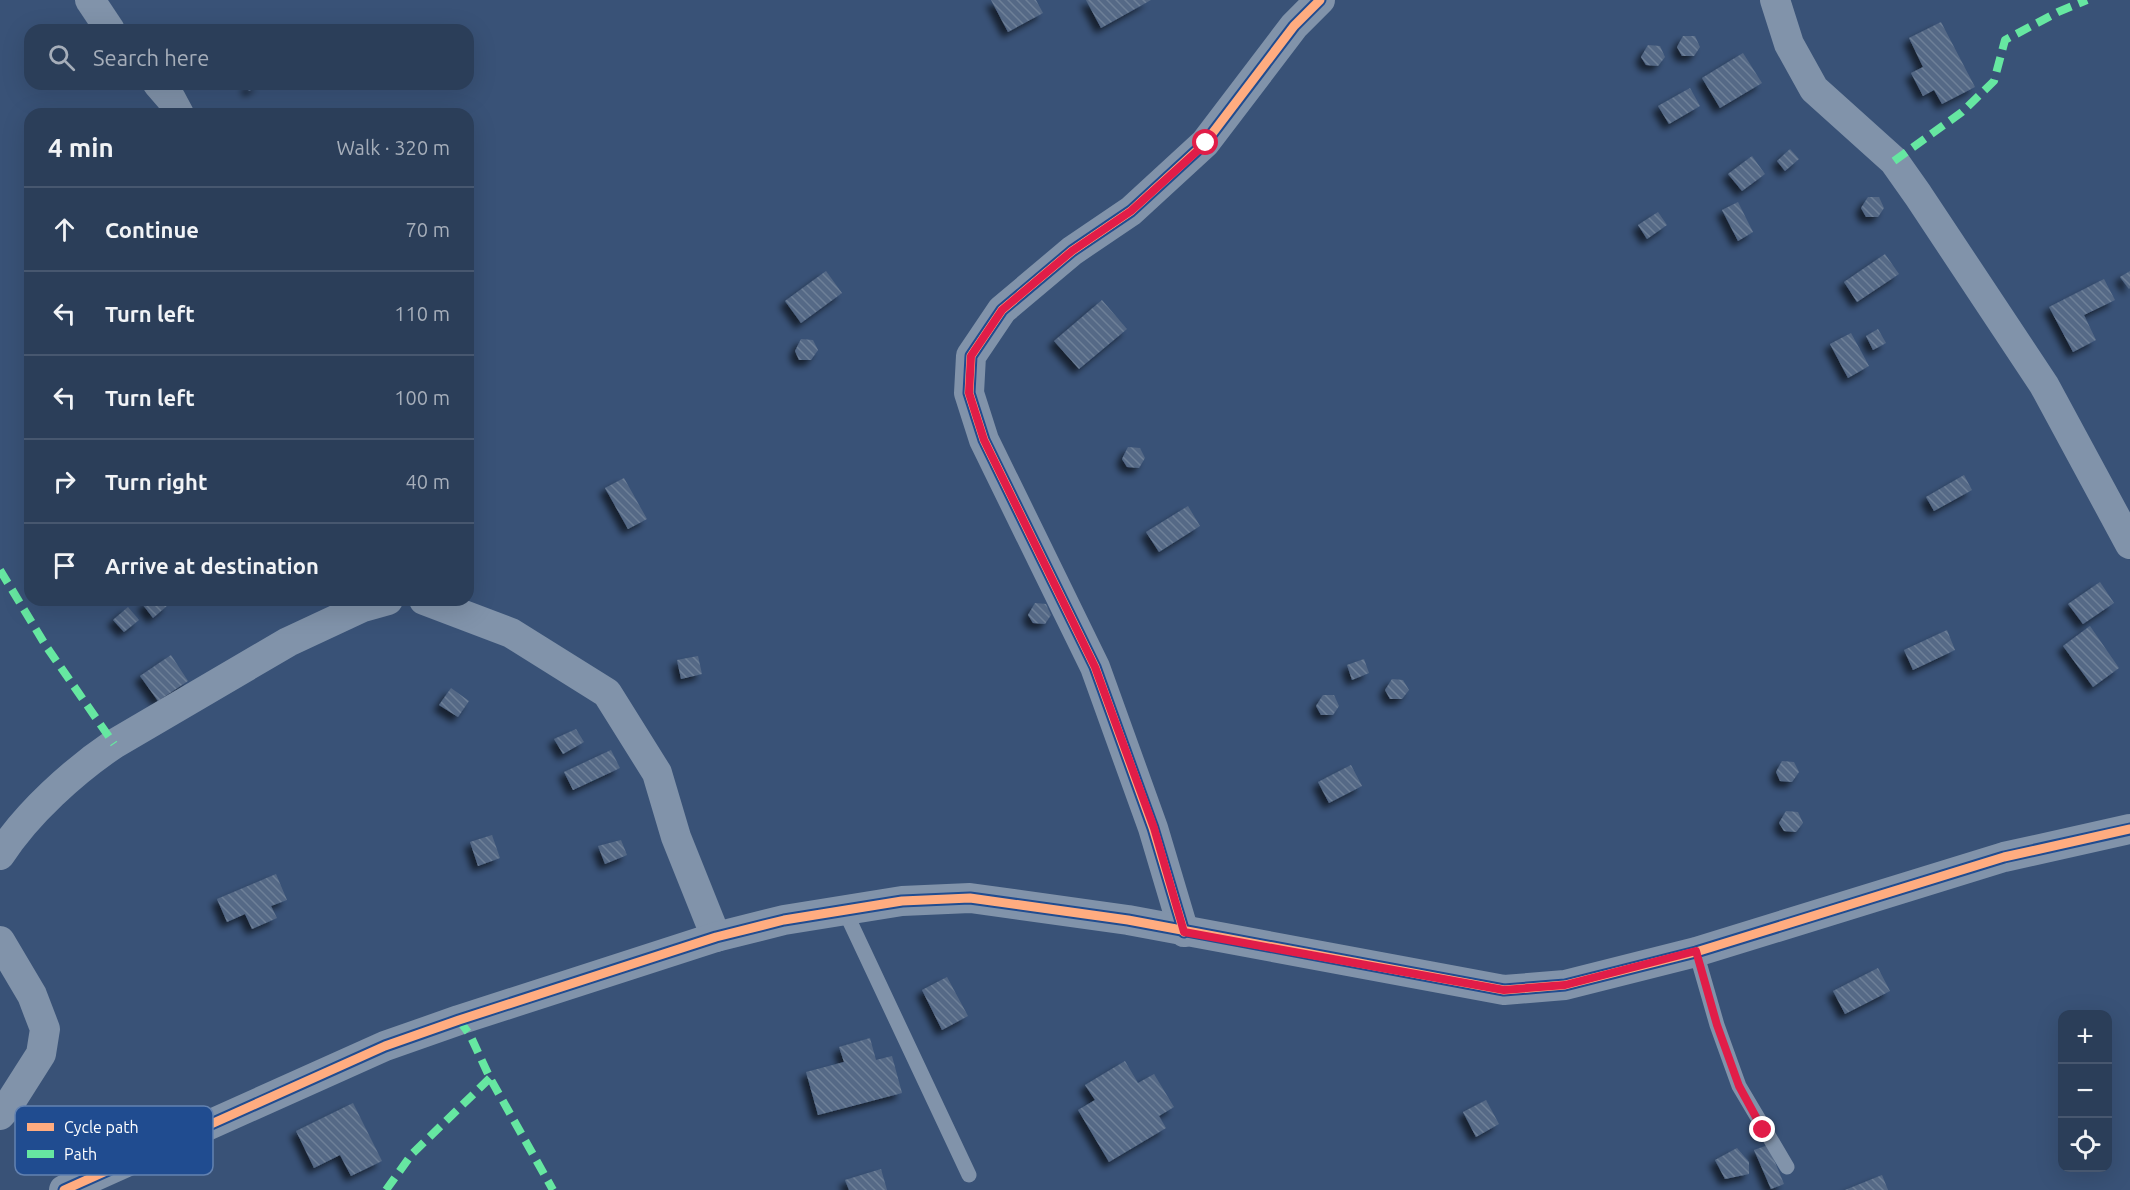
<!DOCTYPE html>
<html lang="en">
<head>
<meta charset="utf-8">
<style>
  body { margin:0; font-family:Ubuntu,sans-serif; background:#33455f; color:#f1f3f6 }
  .controls { position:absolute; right:18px; bottom:18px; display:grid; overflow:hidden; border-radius:12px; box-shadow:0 6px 24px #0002 }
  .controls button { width:54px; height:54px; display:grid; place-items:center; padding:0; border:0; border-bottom:2px solid #47576f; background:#2b3e59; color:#f1f3f6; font:30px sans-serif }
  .stop { position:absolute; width:18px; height:18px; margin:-14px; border:4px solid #e11d48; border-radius:50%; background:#fff }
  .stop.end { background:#e11d48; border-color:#fff; box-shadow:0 2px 6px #0008 }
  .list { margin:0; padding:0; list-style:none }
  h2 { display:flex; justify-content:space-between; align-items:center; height:78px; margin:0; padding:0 24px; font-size:26px }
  h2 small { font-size:20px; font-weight:400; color:#a6aeba }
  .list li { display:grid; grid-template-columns:39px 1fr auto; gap:18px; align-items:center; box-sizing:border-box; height:84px; padding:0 24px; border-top:2px solid #47576f }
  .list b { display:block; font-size:22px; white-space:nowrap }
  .list em { font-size:20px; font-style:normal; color:#a6aeba }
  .icon { flex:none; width:33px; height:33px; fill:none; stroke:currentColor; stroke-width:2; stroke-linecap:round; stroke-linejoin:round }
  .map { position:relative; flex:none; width:2130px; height:1190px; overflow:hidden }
  .search { position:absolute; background:#2b3e59; box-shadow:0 6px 24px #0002; left:24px; top:24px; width:450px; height:66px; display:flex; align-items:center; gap:15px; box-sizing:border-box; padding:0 21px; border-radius:18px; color:#a6aeba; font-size:22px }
  .panel { position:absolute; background:#2b3e59; box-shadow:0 6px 24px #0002; left:24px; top:108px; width:450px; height:498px; border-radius:18px }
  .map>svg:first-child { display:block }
</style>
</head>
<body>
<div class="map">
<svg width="2130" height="1190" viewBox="0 0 2130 1190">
  <defs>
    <pattern id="building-back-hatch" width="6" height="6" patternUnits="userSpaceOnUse" patternTransform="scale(1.5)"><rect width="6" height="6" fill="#556986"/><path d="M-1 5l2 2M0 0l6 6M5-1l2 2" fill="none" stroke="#6e8098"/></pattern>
    <filter id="shadow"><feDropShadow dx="-5.5" dy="5.5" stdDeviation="3" flood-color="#0009"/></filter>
  </defs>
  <rect width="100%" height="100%" fill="#395277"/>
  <!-- building -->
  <g fill="url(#building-back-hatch)" filter="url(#shadow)">
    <path d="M991 0H1036L1043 13 1008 32Z"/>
    <path d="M1086 0H1151L1101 28Z"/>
    <path d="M1941 22 1975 87 1942 104 1934 90 1923 96 1911 73 1923 67 1909 38Z"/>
    <path d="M1683 36H1695L1700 47 1694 56H1682L1677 47Z"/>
    <path d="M1648 45 1660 46 1665 57 1658 66 1646 65 1641 57Z"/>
    <path d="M1743 53 1762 83 1720 108 1702 78Z"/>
    <path d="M246 84H262L249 91Z"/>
    <path d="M1690 88 1700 106 1669 124 1658 106Z"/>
    <path d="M1790 149 1799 159 1785 171 1777 161Z"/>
    <path d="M1752 156 1765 174 1742 191 1728 174Z"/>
    <path d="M1868 197H1879L1884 208 1878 217H1866L1861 208Z"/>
    <path d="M1738 202 1753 232 1738 241 1722 210Z"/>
    <path d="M1658 212 1667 225 1647 239 1638 225Z"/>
    <path d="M1885 254 1899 274 1857 302 1844 282Z"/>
    <path d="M826 271 842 293 801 323 785 301Z"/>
    <path d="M2130 271V288L2129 289 2120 277Z"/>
    <path d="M2104 279 2115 300 2084 315 2096 340 2073 352 2049 307Z"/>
    <path d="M1102 300 1127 329 1079 369 1054 341Z"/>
    <path d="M1878 329 1886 343 1873 350 1866 336Z"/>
    <path d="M1851 333 1869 366 1848 378 1830 344Z"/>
    <path d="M801 339 813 340 818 350 811 360H799L795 351Z"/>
    <path d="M1128 447 1140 448 1145 458 1139 468 1127 467 1122 459Z"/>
    <path d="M1964 475 1972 490 1934 511 1926 497Z"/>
    <path d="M624 478 647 519 628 529 605 488Z"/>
    <path d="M1188 506 1200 526 1159 552 1146 532Z"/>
    <path d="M2100 582 2114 603 2083 624 2068 604Z"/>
    <path d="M149 600H164L168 605 153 618 143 605Z"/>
    <path d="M1035 603 1046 604 1051 615 1045 624 1033 623 1028 615Z"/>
    <path d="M128 607 139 620 124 632 113 620Z"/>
    <path d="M2090 626 2119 668 2093 687 2063 646Z"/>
    <path d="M1947 630 1955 650 1913 670 1904 650Z"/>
    <path d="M171 655 188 681 158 701 140 676Z"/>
    <path d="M698 656 702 674 681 679 677 660Z"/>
    <path d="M1364 659 1369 673 1352 680 1347 665Z"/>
    <path d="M1392 679 1403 680 1409 690 1402 699H1390L1385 690Z"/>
    <path d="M451 688 469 701 458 717 439 705Z"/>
    <path d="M1323 695H1334L1339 706 1333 715H1321L1316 706Z"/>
    <path d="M576 729 584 742 563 754 554 739Z"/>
    <path d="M611 750 620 768 573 790 564 772Z"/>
    <path d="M1782 761 1794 762 1799 772 1792 782 1780 781 1776 772Z"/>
    <path d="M1351 765 1362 786 1329 803 1318 782Z"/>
    <path d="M1786 811 1798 812 1803 823 1796 832 1784 831 1779 823Z"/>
    <path d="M492 835 500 858 478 866 470 842Z"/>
    <path d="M621 840 627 855 605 864 598 846Z"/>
    <path d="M276 874 287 900 271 906 277 918 252 929 245 914 227 922 217 899Z"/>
    <path d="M1878 968 1890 991 1845 1014 1833 991Z"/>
    <path d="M947 977 968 1016 942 1030 922 990Z"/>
    <path d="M870 1038 876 1060 892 1056 902 1093 818 1115 806 1072 844 1062 839 1047Z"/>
    <path d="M1125 1061 1138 1083 1154 1074 1174 1107 1159 1116 1166 1128 1109 1162 1078 1110 1095 1100 1085 1085Z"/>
    <path d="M1486 1100 1499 1124 1476 1137 1463 1112Z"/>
    <path d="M353 1103 382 1161 351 1176 340 1155 314 1168 296 1131Z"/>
    <path d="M1768 1145 1784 1184 1771 1189 1754 1150Z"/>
    <path d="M1737 1148 1749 1162V1174L1725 1179 1715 1160Z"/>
    <path d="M881 1169 887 1190H849L845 1180Z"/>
    <path d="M1882 1175 1888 1190H1845Z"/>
  </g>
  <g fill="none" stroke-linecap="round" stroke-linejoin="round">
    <!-- service -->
    <g stroke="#8193aa" stroke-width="15">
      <path d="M844 909 969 1175"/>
      <path d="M1696 952 1717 1025 1739 1086 1787 1167"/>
    </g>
    <!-- minor -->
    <g stroke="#8193aa" stroke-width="30">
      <path d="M90 0 110 30"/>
      <path d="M1775 0 1789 44 1814 89 1894 161 1918 195 2044 385 2130 544"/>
      <path d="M158 84 171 99 179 114"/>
      <path d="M424 600 511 633 607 693 657 773 676 837 716 937"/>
      <path d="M0 855C27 813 74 771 114 744L288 642 363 607 388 600"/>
      <path d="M1184 932 1153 828 1095 667 984 440 969 393 971 356 1002 310 1072 251 1131 211 1205 143 1294 26 1320 0"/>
      <path d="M0 941 32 995 45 1029 41 1054 8 1106 0 1115"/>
      <path d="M64 1190 385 1046 459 1020 716 937 784 920 902 901 970 898 1128 920 1504 990 1565 985 1696 952 2004 857 2130 829"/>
    </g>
    <!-- quiet -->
    <g stroke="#66e7a1" stroke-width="8" stroke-dasharray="15 8" stroke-linecap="butt">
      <path d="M1894 161 1962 112 1994 81 2005 40 2058 12 2087 0"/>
      <path d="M0 570 46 646 114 744"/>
      <path d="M459 1020 470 1035 490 1078 553 1190"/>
      <path d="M386 1190 412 1154 490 1078"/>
    </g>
    <!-- cycleway casing -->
    <g stroke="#204c90" stroke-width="13">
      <g id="cycleway">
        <path d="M1184 932 1153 828 1095 667 984 440 969 393 971 356 1002 310 1072 251 1131 211 1205 143 1294 26 1320 0"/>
        <path d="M64 1190 385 1046 459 1020 716 937 784 920 902 901 970 898 1128 920 1504 990 1565 985 1696 952 2004 857 2130 829"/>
      </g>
    </g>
    <!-- cycleway -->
    <use href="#cycleway" stroke="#ffac80" stroke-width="9"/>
  </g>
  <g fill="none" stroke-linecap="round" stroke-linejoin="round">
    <!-- route -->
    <path stroke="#e11d48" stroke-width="8" d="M1206 143 1131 211 1072 251 1002 310 971 356 969 393 984 440 1095 667 1154 828 1184 932 1504 990 1565 985 1696 951 1717 1025 1739 1086 1763 1130"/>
  </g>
  <!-- legend -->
  <rect x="15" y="1106" width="198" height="69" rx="9" fill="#204c90" stroke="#6382b1" stroke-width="1.5"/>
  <rect x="27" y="1123" width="27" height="8" fill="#ffac80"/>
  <rect x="27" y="1150" width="27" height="8" fill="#66e7a1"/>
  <g font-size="16" fill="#fff">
    <text x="64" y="1133">Cycle path</text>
    <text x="64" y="1160">Path</text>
  </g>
</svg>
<div class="controls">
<button>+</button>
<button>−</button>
<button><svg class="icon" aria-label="locate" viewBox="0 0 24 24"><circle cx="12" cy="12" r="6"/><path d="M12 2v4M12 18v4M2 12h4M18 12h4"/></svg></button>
</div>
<div class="stop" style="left:1206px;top:143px"></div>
<div class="stop end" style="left:1763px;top:1130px"></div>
<div class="search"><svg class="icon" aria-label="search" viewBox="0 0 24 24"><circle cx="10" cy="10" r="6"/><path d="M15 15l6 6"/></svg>Search here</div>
<section class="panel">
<h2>4 min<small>Walk · 320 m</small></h2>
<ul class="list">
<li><svg class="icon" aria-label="ahead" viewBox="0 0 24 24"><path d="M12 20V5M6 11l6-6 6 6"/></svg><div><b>Continue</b></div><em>70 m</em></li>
<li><svg class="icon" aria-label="left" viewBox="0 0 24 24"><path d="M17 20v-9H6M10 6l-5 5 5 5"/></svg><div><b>Turn left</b></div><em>110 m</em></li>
<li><svg class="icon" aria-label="left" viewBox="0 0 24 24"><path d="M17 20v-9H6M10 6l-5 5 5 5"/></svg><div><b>Turn left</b></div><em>100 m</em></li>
<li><svg class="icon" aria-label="right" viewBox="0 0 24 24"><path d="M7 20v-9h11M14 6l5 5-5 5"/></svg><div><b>Turn right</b></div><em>40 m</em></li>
<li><svg class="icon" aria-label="arrive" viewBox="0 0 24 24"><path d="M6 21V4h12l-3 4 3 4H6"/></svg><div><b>Arrive at destination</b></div></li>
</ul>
</section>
</div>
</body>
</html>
